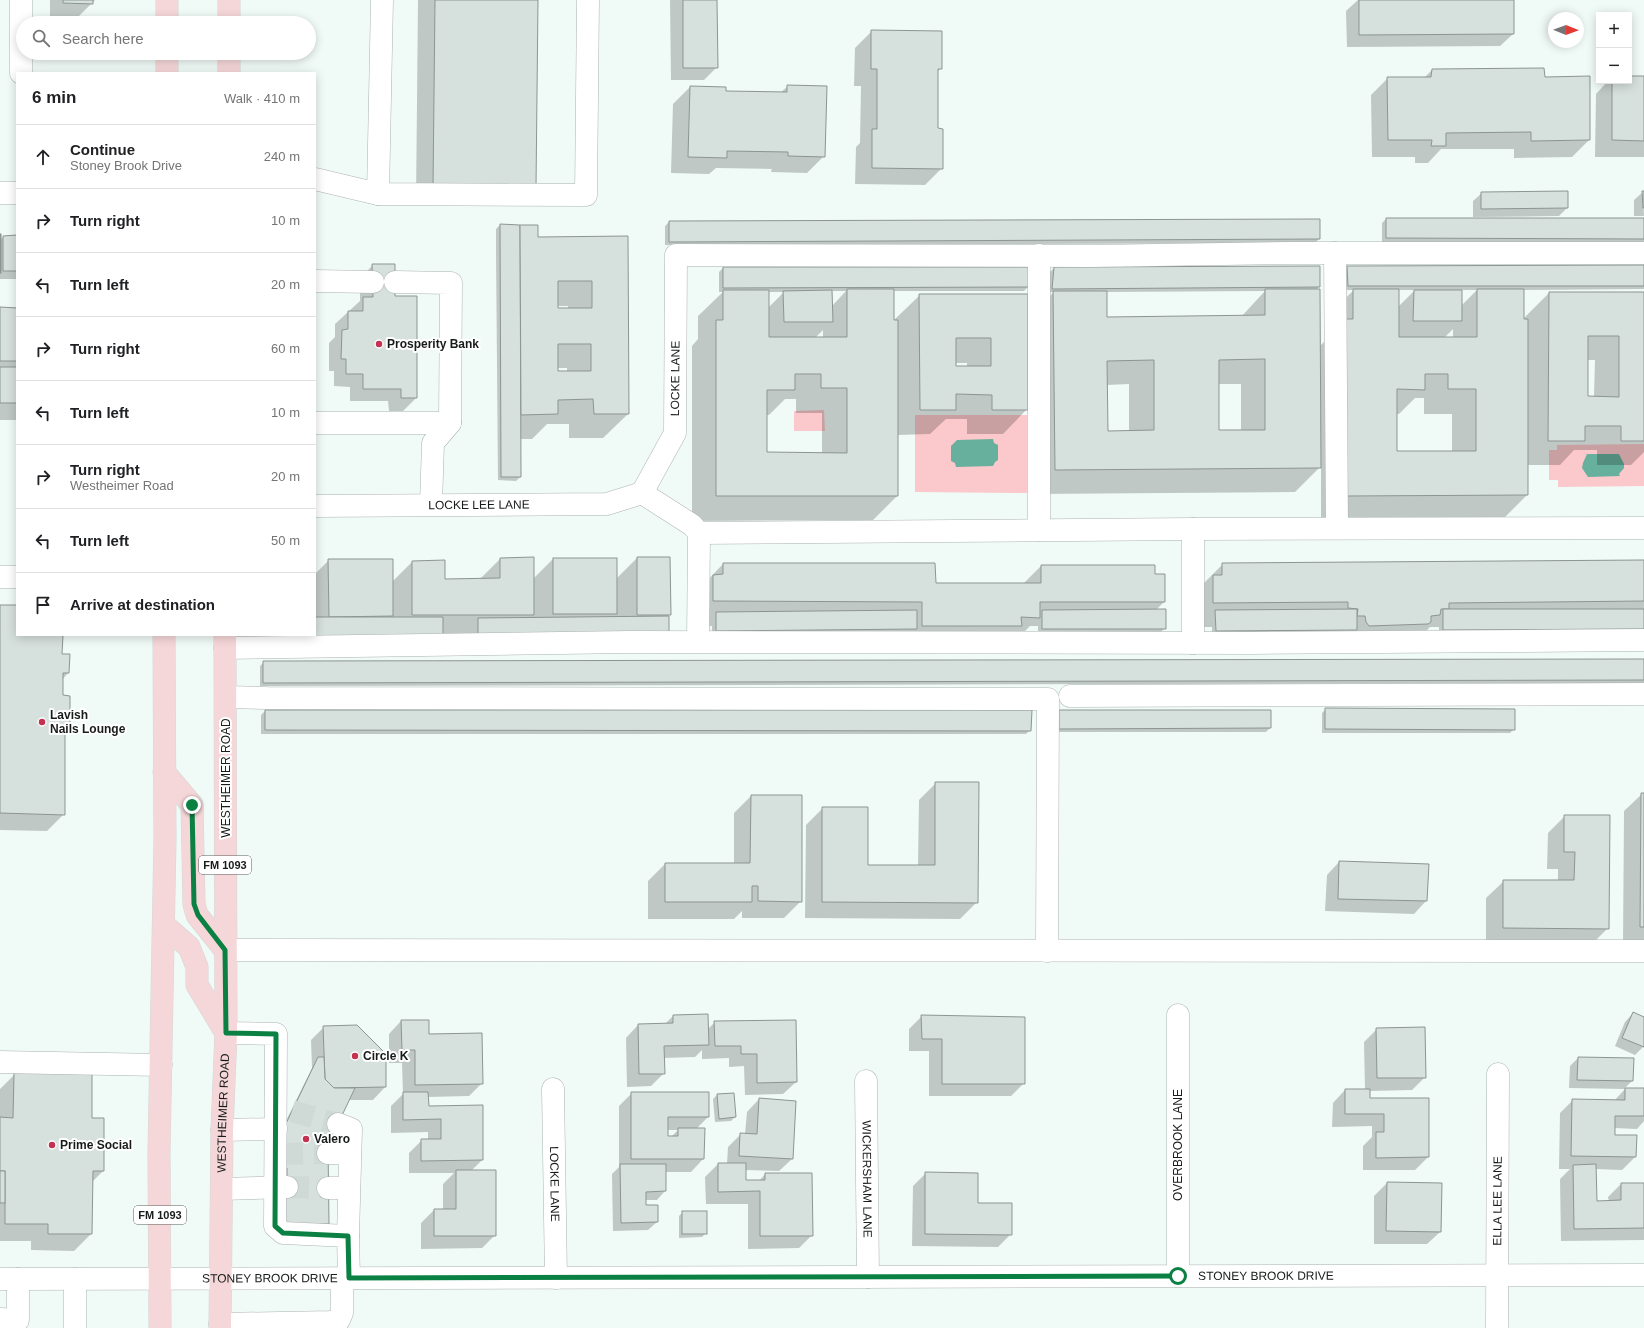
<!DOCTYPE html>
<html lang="en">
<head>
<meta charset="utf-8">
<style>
  body { margin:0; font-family:Helvetica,sans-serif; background:#f2f2f2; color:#202124 }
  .controls { position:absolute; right:12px; top:12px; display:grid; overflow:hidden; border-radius:0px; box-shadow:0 2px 10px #0003 }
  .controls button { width:36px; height:36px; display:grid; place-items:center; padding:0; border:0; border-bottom:1px solid #e0e0e0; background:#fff; color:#202124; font:20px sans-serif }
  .compass { position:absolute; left:1548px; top:12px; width:36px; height:36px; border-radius:50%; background:#fff; box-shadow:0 2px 10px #0003; rotate:91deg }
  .stop { position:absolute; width:12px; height:12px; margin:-9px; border:3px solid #0b8043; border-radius:50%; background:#fff }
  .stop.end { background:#0b8043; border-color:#fff; box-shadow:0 1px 4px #0008 }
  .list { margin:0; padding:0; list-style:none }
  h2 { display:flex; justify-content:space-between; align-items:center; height:52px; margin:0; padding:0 16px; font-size:17px }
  h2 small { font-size:13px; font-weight:400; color:#757577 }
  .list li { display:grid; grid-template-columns:26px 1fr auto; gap:12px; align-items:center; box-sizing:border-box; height:64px; padding:0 16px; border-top:1px solid #e0e0e0 }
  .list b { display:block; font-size:15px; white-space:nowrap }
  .list p { margin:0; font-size:13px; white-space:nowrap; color:#757577 }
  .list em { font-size:13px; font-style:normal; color:#757577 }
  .icon { flex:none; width:22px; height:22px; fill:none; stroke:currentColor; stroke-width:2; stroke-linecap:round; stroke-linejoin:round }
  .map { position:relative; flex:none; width:1644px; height:1328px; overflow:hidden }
  .search { position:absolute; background:#fff; box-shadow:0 2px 10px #0003; left:16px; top:16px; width:300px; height:44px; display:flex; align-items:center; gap:10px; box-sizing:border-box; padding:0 14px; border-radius:22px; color:#757577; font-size:15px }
  .panel { position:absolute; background:#fff; box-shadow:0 2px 10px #0003; left:16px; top:72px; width:300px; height:564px; border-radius:0px }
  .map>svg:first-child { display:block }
</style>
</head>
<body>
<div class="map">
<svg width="1644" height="1328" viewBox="0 0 1644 1328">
  <rect width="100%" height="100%" fill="#f0faf7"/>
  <!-- green -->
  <g fill="#fbc8cb">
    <path d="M824 410 825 431H794V411Z"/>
    <path d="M915 415H1027V493L915 492Z"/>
    <path d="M1644 444V486L1558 487V480H1549V450H1557V445Z"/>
  </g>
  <!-- water -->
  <g fill="#66b09d">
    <path d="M993 439 994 443 998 445V460L995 462 993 466 956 467 955 463 951 461V446L957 440Z"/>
    <path d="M1587 454H1619L1624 464V468L1619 474 1620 476 1588 477 1582 468 1583 463Z"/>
  </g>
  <!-- shadow -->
  <g fill="#0003" fill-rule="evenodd">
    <path d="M50 0H95L79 16H50Z"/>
    <path d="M418 0H537L535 187 416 203Z"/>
    <path d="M670 0H716L717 67 704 80H671Z"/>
    <path d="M1358 0H1513V34L1500 46 1347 47 1346 11Z"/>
    <path d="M872 31 941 68 937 72V129L942 168 925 185 855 184 856 147 860 143 861 86H854L855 48Z"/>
    <path d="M1432 70 1544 78 1589 77V140L1572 157 1514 158V149H1441L1428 163H1415V157H1372L1371 95 1388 78H1424Z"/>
    <path d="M1629 77H1644V157H1595L1596 94 1608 81H1629Z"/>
    <path d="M788 86 824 156 807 173 771 172 772 169 716 168 709 174 671 173 673 104 690 87 725 88V92L780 93Z"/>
    <path d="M1643 192 1644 216H1634V200Z"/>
    <path d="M1482 193 1567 208 1559 216 1473 217V201Z"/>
    <path d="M1386 219H1644V242H1382V223Z"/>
    <path d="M669 222 1319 239 1315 243 665 245V226Z"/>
    <path d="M500 225 537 226V238L627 237 628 414 603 438H569V424H547L532 439H519L520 477 516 481 498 480 496 251V229ZM557 306H568V309H557ZM557 368H567V372H557Z"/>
    <path d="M0 235V240L3 237 17 236V279H0Z"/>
    <path d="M373 265 394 297 416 398 403 411H389L388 401H350V387L334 386V371H329V343L335 337V324L360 301V278Z"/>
    <path d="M1644 266V289L1523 290V319L1549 293H1644V452L1631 465H1597V450H1574L1560 465H1527V495L1502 520H1321V466L1295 492 1031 494 1029 317 1054 292H1048L1050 272 1054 268 1319 287 1316 290 1319 416H1321V345L1328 338V315L1354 290H1344V271L1348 267ZM1398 290H1415L1398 307ZM1461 290H1477L1461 306ZM1265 291 1241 317 1106 318V292ZM1453 329V338H1444ZM1587 360H1595L1594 397H1587ZM1129 384V431L1107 432 1106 385ZM1218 384H1241V431H1218ZM1415 398H1424V414H1452V452H1396V414H1399Z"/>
    <path d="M723 268H1028V287L1024 291H893V321L920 295H1027V409L1003 434H967V419H946L930 434 897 435V496L873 520 692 521V346L698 339V316L723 292H719V272ZM831 291H846L832 306ZM768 292H784L768 308ZM823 330V338H815ZM955 363H967V367H956ZM785 399H796V413H822V453H766V415H769Z"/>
    <path d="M17 306V420H0V308L14 309Z"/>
    <path d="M637 558H669L670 614 668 616V634L251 639V635H315V574L329 560 392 582 412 562 444 580 480 579 500 559 533 579 553 559 616 579Z"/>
    <path d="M1644 561V633L1439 634V627H1430L1424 633 1212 634V627H1189L1198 589 1223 564Z"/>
    <path d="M723 564 934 584H1023L1041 566H1154V575L1164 602 1156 610 1165 628 1161 632 1038 633V626H1030L1014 642 712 635V626H689L699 589Z"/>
    <path d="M0 606H17V635H62L61 655 68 673 62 680V696L69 723 64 728V814L47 831 0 830Z"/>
    <path d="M1644 660V683L260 686V666L264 662Z"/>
    <path d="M1326 709 1514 729 1510 733H1322V713Z"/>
    <path d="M265 711H1031L1030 730 1026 734H261V715Z"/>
    <path d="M1059 711 1270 728 1266 732H1056V715Z"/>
    <path d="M936 783 977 902 960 919 805 918 806 825 823 808 867 866H918L919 800Z"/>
    <path d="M1642 794H1644V944H1623L1624 811Z"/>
    <path d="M751 796H801V901L784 918H742V911L734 919H648V881L665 864H734V813Z"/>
    <path d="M1565 816 1608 928 1591 945H1486V898L1504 881H1558V869H1547L1548 833Z"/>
    <path d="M1339 862 1426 901 1414 914 1325 911 1327 875Z"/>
    <path d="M1633 1013 1644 1018V1046L1635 1055 1615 1046 1625 1022Z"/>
    <path d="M707 1015V1030L715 1022 796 1082 783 1094 745 1095 744 1066 729 1067V1058L702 1059V1050L695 1057 663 1058 664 1073 651 1086 627 1087 626 1038 638 1025 665 1024 673 1016Z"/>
    <path d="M922 1016 1024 1083 1011 1096H929V1051H909V1029Z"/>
    <path d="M401 1021 428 1035 482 1083 469 1096 427 1097 428 1107 482 1106V1160L471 1171 495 1235 482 1248 421 1249V1223L434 1210H443V1184L454 1173H409V1153L422 1140H428V1132L391 1133V1106L403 1094 402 1063H389V1034Z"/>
    <path d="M324 1027 385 1087 373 1100H348L327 1144 328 1223 324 1227H278L277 1139 312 1068 311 1040Z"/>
    <path d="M1377 1029 1425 1077 1412 1090 1369 1091V1099L1428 1157 1415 1170H1363V1146L1372 1137V1126L1332 1127 1333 1103 1345 1090H1365L1364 1042Z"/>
    <path d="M1578 1058 1632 1081 1624 1089H1644V1121L1637 1129 1614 1128 1613 1136 1635 1157 1622 1170 1595 1169 1596 1202H1609L1608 1197 1621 1184H1644V1240L1561 1241 1560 1179 1570 1169H1559L1560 1113 1573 1100 1614 1101 1625 1089 1569 1088 1570 1066Z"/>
    <path d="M15 1074 91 1119 103 1171 92 1182 91 1234 74 1251 31 1250V1241H0V1089Z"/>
    <path d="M632 1093H708V1117L696 1129 703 1159 691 1172H665V1191L657 1200H645V1206L657 1222 648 1230 613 1231 612 1174 619 1167V1106ZM667 1130H678L671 1137H667Z"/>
    <path d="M717 1095 735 1117 731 1121 715 1122 713 1099Z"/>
    <path d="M759 1099 792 1159 779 1171 745 1170V1181H759L765 1174 812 1235 799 1248 748 1249V1204H706L705 1177 718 1164H727L728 1147 741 1134H745L747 1112Z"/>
    <path d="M926 1173 977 1204 1011 1234 998 1247 912 1246 913 1186Z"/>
    <path d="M1387 1183 1441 1184 1440 1232 1427 1244H1374V1196Z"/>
    <path d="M683 1212 706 1233 702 1237 679 1238V1216Z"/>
  </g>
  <!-- building -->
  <g fill="#d6e0dd" stroke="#8c9592" fill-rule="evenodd">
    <path d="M63 0H93V4L63 3Z"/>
    <path d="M435 0H538L536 187H433Z"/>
    <path d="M683 0H717L718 68H683Z"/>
    <path d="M1359 0H1514V34L1359 35Z"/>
    <path d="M871 30 942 31V69H938V128L943 129V169L872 168V129H877V69H871Z"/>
    <path d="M1544 68 1545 77 1590 76V140L1531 141V132L1446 133V146H1431L1432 140H1388L1387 77H1431L1432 69Z"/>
    <path d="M1629 76H1644V141L1612 140V81H1629Z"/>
    <path d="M787 85 827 86 825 157 788 156V152L727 151V158L688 157 690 86 726 87V91L787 92Z"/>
    <path d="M1568 191V208L1481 209V192Z"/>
    <path d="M1642 191H1644V208H1643Z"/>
    <path d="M1386 218H1644V239L1386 238Z"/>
    <path d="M1320 219V239L669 242V221Z"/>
    <path d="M500 224 520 225 521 477H501Z"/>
    <path d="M520 225H538V237L628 236 629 414H594L593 399 558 400V414L521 415ZM558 281H592V308H558ZM558 344H591V371H558Z"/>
    <rect x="0" y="234" width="1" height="39"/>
    <path d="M17 235V271H3V236Z"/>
    <path d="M372 264H395V296H417V398H401V389H363V374H346V359H341L342 330 348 329V311H363V297H373Z"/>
    <path d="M1644 265V286H1348L1347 266Z"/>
    <path d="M1320 266V287L1052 289 1054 267Z"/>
    <path d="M723 267H1029V287L723 288Z"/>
    <path d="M847 289H894V320H898V496H716V320H723V290H769V337H847ZM795 374H821V388H847V453L767 452V390H795Z"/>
    <path d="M1265 289H1320L1321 468 1055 470 1053 291H1107V317L1265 315ZM1265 359V430H1219V360ZM1154 360V430L1108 431 1107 361Z"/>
    <path d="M1353 289H1399V337H1477V289H1524V319H1528V495L1346 496V319H1353ZM1425 374H1448V389H1476V451H1397V389L1425 390Z"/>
    <path d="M832 290 833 322H784L783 291Z"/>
    <path d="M1414 290H1462V321H1413Z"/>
    <path d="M1549 292H1644V441H1621V426H1585V441H1548ZM1588 336H1619V397L1588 396Z"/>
    <path d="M919 294H1028V410H992V395L956 394V410H920ZM956 338H991V366H956Z"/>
    <path d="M0 307 17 308V361H0Z"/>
    <rect x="0" y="367" width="17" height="36"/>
    <path d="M534 557V615H412V561L445 560V579L500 578V558Z"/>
    <path d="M637 557H670L671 615H637Z"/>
    <rect x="553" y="558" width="64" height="56"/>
    <path d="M328 559H393V616L329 617Z"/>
    <path d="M1644 560V601L1449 603V609H1441L1440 615 1431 616V622L1428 624 1369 626 1366 622 1365 616H1357L1358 609 1348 608V602L1213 603V575H1222V563Z"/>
    <path d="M723 563H935L936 583H1041V565H1155V574H1165V602H1040V618L1021 617 1022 626H922V602L713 601V575L723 574Z"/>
    <path d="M0 605H17V635H63L62 654H70L69 673H63V695L70 696V724H65V815L0 813Z"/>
    <path d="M1166 609V629H1042V610Z"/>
    <path d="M1357 609V630L1216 631 1215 610Z"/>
    <path d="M1443 609H1644V629L1443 630Z"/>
    <path d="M917 610V629L716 631V612Z"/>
    <path d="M669 616V634L478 636V618Z"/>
    <path d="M315 617H443V635L285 636 315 635Z"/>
    <path d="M1644 659V680L263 683V661Z"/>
    <path d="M1325 708 1515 709V730L1325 729Z"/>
    <path d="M265 710H1032L1031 731 265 730Z"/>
    <path d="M1059 710H1271V728L1059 729Z"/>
    <path d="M935 782H979L978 903 822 902V807H868V865H935Z"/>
    <path d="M1641 793H1644V927H1640Z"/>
    <path d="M751 795H802V902L758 901V886H752V902H665V863H750Z"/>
    <path d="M1564 815H1610L1609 929 1503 928V880H1574L1575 852H1564Z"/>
    <path d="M1339 861 1429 864 1427 901 1338 899Z"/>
    <path d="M1633 1012 1644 1017V1047L1622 1038Z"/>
    <path d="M708 1014 709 1045 664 1046 665 1074H639L638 1024 673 1023V1015Z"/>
    <path d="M921 1015 1025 1017V1084H942V1039H922Z"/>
    <path d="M401 1020H429V1034L482 1033 483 1084 415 1085V1050H402Z"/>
    <path d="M796 1020 797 1082 757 1083V1054H741V1046H715L714 1021Z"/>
    <path d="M357 1025 386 1054V1087L334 1088 325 1079 323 1026Z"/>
    <path d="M1425 1027 1426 1078H1377L1376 1028Z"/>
    <path d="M318 1057H324L325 1079 334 1088H355L328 1145 329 1224H281L287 1187V1168H281V1134Z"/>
    <path d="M1578 1057 1634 1058 1633 1081 1577 1080Z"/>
    <path d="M14 1073 92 1074V1118H104V1171H93L92 1234H48V1224H5V1171H0V1117L13 1118Z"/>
    <path d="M1625 1088H1644V1116H1615V1135H1637L1636 1157 1571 1156 1572 1099 1625 1100Z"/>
    <path d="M1345 1089H1370V1098H1429V1157L1376 1158V1132H1384V1114H1345Z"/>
    <path d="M403 1092H428L429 1106 483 1105V1160L421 1161V1139H441V1119L403 1120Z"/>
    <path d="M631 1092H709V1117H668V1136H678V1128H705L704 1159H631Z"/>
    <path d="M734 1093 736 1117 719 1119 717 1094Z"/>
    <path d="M759 1098 796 1101 793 1159 739 1156 740 1133 757 1134Z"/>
    <path d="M718 1163H746V1180H765V1173H812L813 1236H760V1191L718 1192Z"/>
    <path d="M620 1164H666V1191L646 1192V1205H658V1222L621 1223Z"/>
    <path d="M1596 1164 1597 1201 1621 1200V1183H1644V1228L1574 1229 1573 1165Z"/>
    <path d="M456 1170H496V1236H434V1209H456Z"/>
    <rect x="0" y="1171" width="5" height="32"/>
    <path d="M925 1172 978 1173V1203H1012V1235L925 1234Z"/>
    <path d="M1387 1182 1442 1183 1441 1232 1386 1231Z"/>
    <rect x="682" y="1211" width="25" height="23"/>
  </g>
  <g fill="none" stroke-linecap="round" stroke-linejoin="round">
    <!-- minor-tunnel -->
    <g stroke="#cfd9d6" stroke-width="22" stroke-dasharray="22 11" stroke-linecap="butt">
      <path d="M292 1111 338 1124"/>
      <path d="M281 1154 328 1153"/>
      <path d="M287 1187 328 1188"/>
    </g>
    <!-- minor casing -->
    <g stroke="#abb4b1" stroke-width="23">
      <g id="minor">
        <path d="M21 0V73"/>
        <path d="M315 179 378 194 586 195 588 0"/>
        <path d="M0 193H17"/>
        <path d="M378 194 382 0"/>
        <path d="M1335 253 1337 528"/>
        <path d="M315 281 373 282"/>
        <path d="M395 282 451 283 450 423 433 443 431 504"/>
        <path d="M315 423H450"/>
        <path id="s1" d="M642 493 675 433 676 255 1090 256 1292 253H1644"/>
        <path d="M642 493 692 525 699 533 1193 529 1644 528"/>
        <path id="s2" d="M315 506 607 504 642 493"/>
        <path d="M1039 530V255"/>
        <path d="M0 577H17"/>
        <path d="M698 641 699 533"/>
        <path d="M1193 643V529"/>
        <path d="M225 648 630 642 1253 643 1644 640"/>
        <path d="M1070 696 1644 694"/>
        <path d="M226 697 267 698 1048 699 1047 951"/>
        <path d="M225 950 1644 951"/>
        <path d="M1178 1015V1276"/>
        <path d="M226 1033 276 1034 275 1226 283 1233 348 1236 349 1278"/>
        <path d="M0 1062 161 1065"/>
        <path id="s3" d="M866 1081 868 1277"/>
        <path id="s4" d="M553 1089 556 1278"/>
        <path d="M338 1124 351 1129 348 1236"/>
        <path d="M222 1130 276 1129"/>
        <path d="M328 1153 350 1154"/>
        <path d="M328 1188H349"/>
        <path d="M222 1189 287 1187"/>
        <path id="s5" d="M0 1279 1644 1275"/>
        <path d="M0 1319 18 1320V1279"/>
        <path d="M220 1324 331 1322 339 1320 342 1313V1278"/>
        <path d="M75 1328V1279"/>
        <path id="s6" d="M1497 1328 1498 1074"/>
      </g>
    </g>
    <!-- major casing -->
    <g stroke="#d5d6d6" stroke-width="23">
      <g id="major">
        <path d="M167 23V0"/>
        <path d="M229 23V0"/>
        <path d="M167 73V53"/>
        <path d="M229 73V53"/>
        <path d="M164 772 192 805 194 904 197 915 225 950"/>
        <path d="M164 925 189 947 197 967V985L226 1033"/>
        <path d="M160 1328 159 1152 165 839 164 635"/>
        <path id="s7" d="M220 1328 222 1130 226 1033 225 635"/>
      </g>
    </g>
    <!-- minor -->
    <use href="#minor" stroke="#fff" stroke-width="22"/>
    <!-- major -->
    <use href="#major" stroke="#f6d7d9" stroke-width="22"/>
  </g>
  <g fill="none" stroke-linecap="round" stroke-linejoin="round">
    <!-- route -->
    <path stroke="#0b8043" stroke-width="5" d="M192 805 194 904 198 915 225 950 226 1033 276 1034 275 1226 283 1233 348 1236 349 1278 1178 1276"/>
  </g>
  <!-- markers -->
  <g fill="#c33250" stroke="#fff" stroke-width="1.5">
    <circle cx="379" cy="344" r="4"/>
    <circle cx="42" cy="722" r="4"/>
    <circle cx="355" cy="1056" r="4"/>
    <circle cx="306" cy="1139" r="4"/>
    <circle cx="52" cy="1145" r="4"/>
  </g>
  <g text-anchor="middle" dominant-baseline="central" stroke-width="4" stroke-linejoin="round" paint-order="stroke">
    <!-- shield labels -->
    <g fill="#fff" stroke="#5d5f5e" stroke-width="1">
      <rect x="199" y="856" width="52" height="18" rx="3"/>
      <rect x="134" y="1206" width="52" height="18" rx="3"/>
    </g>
    <g font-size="11" font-weight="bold" fill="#171b19">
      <text x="225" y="865">FM 1093</text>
      <text x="160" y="1215">FM 1093</text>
    </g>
    <!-- poi labels -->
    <g font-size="12" font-weight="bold" fill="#171b19" stroke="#fff" text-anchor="start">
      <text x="387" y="344">Prosperity Bank</text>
      <text x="50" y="715">Lavish<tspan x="50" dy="14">Nails Lounge</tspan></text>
      <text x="363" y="1056">Circle K</text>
      <text x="314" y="1139">Valero</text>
      <text x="60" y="1145">Prime Social</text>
    </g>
    <!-- street labels -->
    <g font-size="12" fill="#171b19" stroke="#fff">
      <text stroke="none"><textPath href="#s1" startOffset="123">LOCKE LANE</textPath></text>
      <text stroke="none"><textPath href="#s2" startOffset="164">LOCKE LEE LANE</textPath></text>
      <text transform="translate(226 778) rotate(-90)">WESTHEIMER ROAD</text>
      <text stroke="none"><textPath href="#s7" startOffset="215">WESTHEIMER ROAD</textPath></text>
      <text transform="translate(1178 1145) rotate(-90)">OVERBROOK LANE</text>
      <text stroke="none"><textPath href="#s3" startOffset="98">WICKERSHAM LANE</textPath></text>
      <text stroke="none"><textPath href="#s4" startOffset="95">LOCKE LANE</textPath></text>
      <text stroke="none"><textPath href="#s6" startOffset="127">ELLA LEE LANE</textPath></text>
      <text stroke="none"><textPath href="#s5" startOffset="1266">STONEY BROOK DRIVE</textPath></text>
      <text stroke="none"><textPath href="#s5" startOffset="270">STONEY BROOK DRIVE</textPath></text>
    </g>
  </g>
</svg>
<div class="controls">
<button>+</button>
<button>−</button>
</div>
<svg class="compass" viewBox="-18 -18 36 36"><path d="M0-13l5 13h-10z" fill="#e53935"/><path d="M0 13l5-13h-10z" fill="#757577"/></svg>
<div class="stop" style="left:1178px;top:1276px"></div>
<div class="stop end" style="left:192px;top:805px"></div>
<div class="search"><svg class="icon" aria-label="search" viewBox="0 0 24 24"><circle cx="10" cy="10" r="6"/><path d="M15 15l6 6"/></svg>Search here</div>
<section class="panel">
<h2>6 min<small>Walk · 410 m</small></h2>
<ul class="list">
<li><svg class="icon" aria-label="ahead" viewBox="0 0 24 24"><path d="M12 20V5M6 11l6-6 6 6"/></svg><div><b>Continue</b><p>Stoney Brook Drive</p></div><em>240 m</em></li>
<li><svg class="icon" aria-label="right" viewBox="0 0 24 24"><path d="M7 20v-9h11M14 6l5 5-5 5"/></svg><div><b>Turn right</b></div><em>10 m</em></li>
<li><svg class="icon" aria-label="left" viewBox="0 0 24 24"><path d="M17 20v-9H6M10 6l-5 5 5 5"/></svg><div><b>Turn left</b></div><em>20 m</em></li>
<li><svg class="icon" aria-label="right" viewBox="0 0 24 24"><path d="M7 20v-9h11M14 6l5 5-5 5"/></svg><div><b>Turn right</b></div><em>60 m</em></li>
<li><svg class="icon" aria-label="left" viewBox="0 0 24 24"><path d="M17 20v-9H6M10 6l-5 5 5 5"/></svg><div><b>Turn left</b></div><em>10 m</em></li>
<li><svg class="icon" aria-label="right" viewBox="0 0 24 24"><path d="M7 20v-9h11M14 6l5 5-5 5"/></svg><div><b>Turn right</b><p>Westheimer Road</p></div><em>20 m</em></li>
<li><svg class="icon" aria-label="left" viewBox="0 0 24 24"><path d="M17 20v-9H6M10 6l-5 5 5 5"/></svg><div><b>Turn left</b></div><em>50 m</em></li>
<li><svg class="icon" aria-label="arrive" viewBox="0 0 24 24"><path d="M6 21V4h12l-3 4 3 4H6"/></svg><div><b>Arrive at destination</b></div></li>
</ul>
</section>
</div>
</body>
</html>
